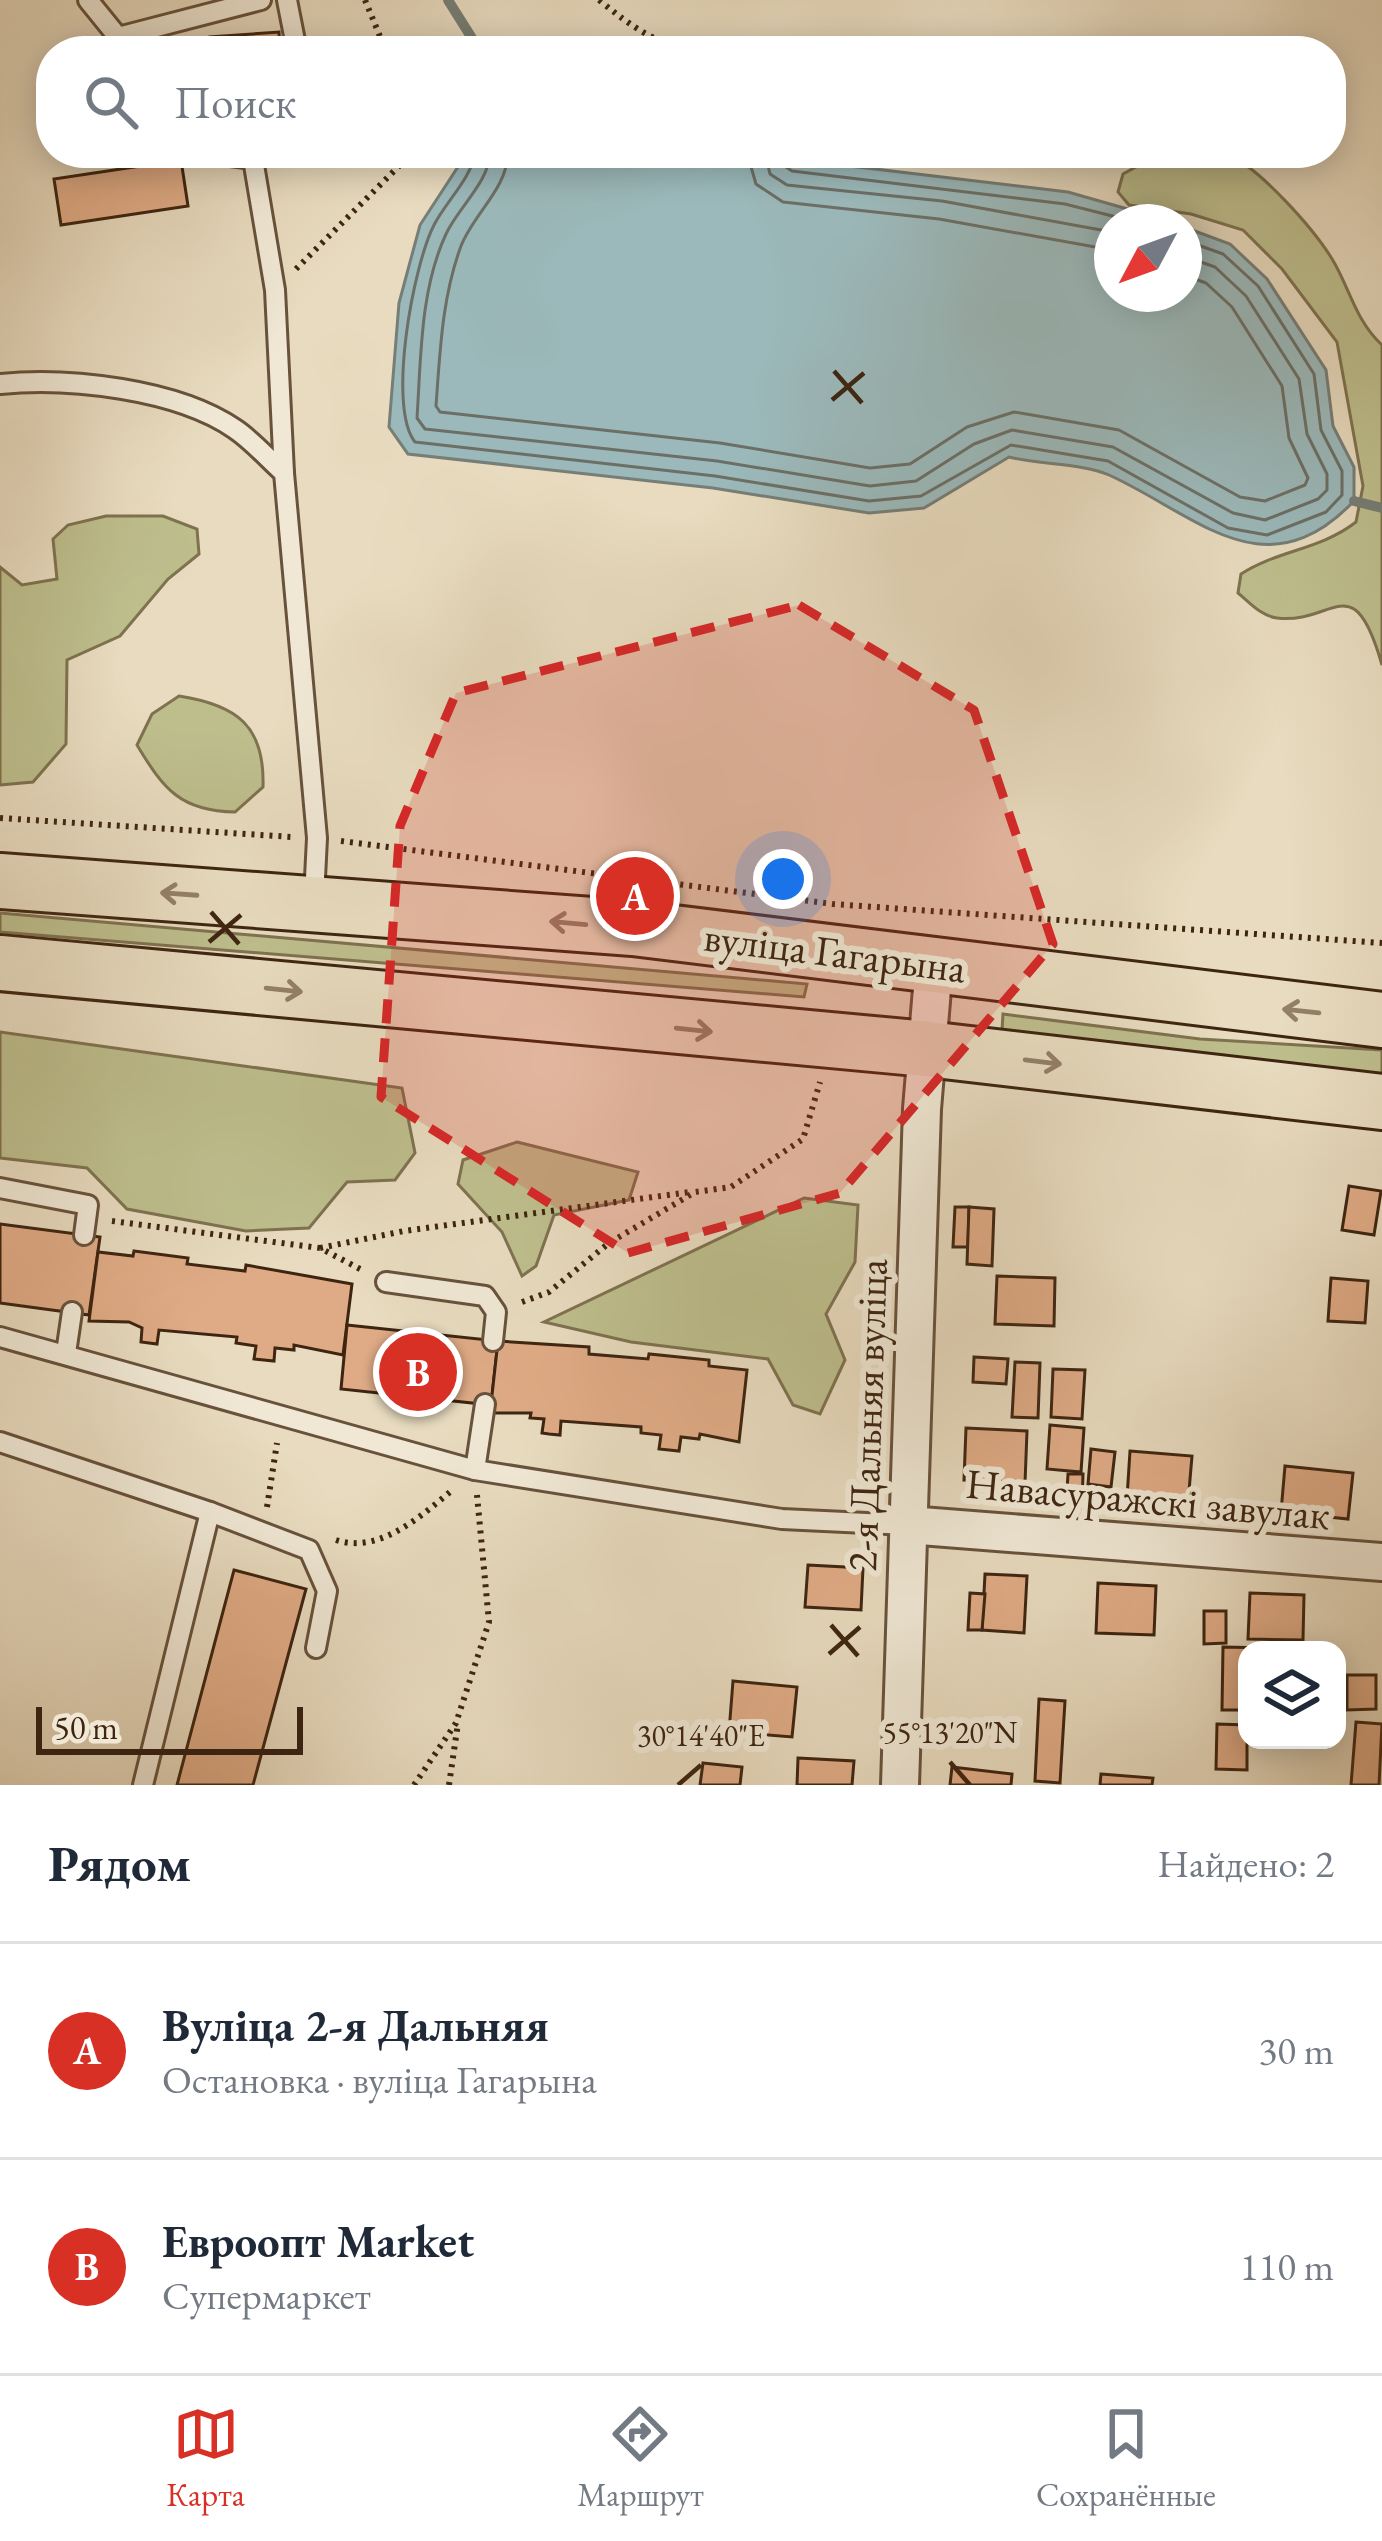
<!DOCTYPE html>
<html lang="ru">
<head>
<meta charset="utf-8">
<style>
  body { margin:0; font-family:"EB Garamond",serif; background:#f6f6f7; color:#1f2937 }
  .controls { position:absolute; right:36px; bottom:36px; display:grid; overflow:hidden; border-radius:24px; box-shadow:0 6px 30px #0003 }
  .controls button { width:108px; height:108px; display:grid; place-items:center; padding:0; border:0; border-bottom:3px solid #e0e1e3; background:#fff; color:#1f2937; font:60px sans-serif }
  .compass { position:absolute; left:1094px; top:204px; width:108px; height:108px; border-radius:50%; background:#fff; box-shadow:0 6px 30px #0003; rotate:229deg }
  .scale { position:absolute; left:36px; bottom:30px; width:267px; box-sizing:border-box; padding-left:12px; border:6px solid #3e2511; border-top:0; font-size:33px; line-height:42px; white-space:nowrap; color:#3e2511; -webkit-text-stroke:9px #f0e8d5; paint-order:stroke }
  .you { position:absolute; left:783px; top:879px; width:42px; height:42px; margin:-30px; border:9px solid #fff; border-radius:50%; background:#1a73e8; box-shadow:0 0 0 18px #1a73e833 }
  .badge { display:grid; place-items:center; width:78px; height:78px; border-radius:50%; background:#d93025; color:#fff; font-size:39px; font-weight:700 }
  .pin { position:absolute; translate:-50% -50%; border:6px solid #fff; box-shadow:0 3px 12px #0006 }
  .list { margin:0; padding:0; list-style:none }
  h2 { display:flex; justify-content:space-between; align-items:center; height:156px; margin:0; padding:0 48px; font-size:51px }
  h2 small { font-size:39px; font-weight:400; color:#747a83 }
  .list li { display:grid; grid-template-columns:78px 1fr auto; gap:36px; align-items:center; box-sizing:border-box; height:216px; padding:0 48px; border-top:3px solid #e0e1e3 }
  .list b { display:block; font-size:45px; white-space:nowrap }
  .list p { margin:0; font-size:39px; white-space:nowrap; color:#747a83 }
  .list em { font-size:39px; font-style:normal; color:#747a83 }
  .icon { flex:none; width:66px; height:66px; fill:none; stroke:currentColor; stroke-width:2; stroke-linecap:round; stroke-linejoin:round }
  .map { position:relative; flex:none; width:1382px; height:1785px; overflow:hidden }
  .search { position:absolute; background:#fff; box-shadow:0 6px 30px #0003; left:36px; right:36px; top:36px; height:132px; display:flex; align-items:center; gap:30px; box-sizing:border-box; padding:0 42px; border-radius:48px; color:#747a83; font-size:45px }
  .sheet { height:588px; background:#fff }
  nav { display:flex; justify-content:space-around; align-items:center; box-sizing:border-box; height:168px; border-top:3px solid #e0e1e3; background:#fff; font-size:33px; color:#747a83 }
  nav a { display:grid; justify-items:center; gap:6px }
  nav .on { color:#d93025 }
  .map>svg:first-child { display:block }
</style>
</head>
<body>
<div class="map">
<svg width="1382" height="1785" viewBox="0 0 1382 1785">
  <rect width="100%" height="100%" fill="#e8dbbf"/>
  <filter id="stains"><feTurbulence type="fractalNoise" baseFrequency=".00167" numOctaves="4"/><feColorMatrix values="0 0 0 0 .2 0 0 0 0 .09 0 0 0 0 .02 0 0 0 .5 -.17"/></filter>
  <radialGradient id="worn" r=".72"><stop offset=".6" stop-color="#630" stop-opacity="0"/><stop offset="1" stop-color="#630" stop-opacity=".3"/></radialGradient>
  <!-- green -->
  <g fill="#bebe8d" stroke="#7e724f" stroke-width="3">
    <path d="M1224 153C1257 164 1317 232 1335 264 1351 293 1357 322 1382 345V665C1353 564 1334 625 1277 618 1261 616 1249 602 1238 593L1241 574C1278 550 1320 550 1356 522L1363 486 1337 342 1282 269 1243 230 1191 214 1129 205 1118 192 1123 174 1156 156Z"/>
    <path d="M106 516H163L197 529 199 554 168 579 120 636 67 660 66 744 33 782 0 785V567L22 585 57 579 53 539 68 525Z"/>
    <path d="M179 696C237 705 265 726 263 787L235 812C181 811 164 790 137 745L152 714Z"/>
    <path d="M0 913 807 984 804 997 0 932Z"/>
    <path d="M1003 1014 1200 1039 1382 1050V1075L1002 1030Z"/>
    <path d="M0 1032 402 1088 415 1153 395 1180 347 1182 309 1228 246 1231 127 1209 87 1168 0 1158Z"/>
    <path d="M517 1142 638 1172 629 1200 554 1215 536 1266 522 1276 502 1232 458 1184 463 1160Z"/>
    <path d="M804 1198 858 1205 855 1262 826 1314 845 1360 820 1414 793 1405 768 1359 631 1342 544 1322Z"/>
  </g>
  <!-- water -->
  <path fill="#9bb9bb" stroke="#767e77" stroke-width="3" d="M467 153H740L1068 192 1173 222H1112V294H1184V227L1230 244 1267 279 1326 370 1333 426 1354 467V501C1265 594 1197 515 1109 475 1081 463 1040 465 1009 457L924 508 869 513 713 488 408 454 389 427 399 303 420 225Z"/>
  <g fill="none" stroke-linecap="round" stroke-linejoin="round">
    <!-- shore -->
    <g stroke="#6c6f66" stroke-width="3">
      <path d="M475 153C472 177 445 203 434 225 413 266 387 407 415 442L715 476 869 501 921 496 1011 445 1108 461 1228 528 1267 535 1326 512 1342 495V471L1321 430 1314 374 1258 286 1223 254 1184 240"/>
      <path d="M490 153C489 182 458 208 446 234 420 290 421 358 417 418L425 429 717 461 870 486 916 481 974 444 1012 430 1113 447 1233 513 1265 520 1318 499 1327 490V474L1307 434 1299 379 1246 296 1215 267 1184 256"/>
      <path d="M508 153C507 189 474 213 461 246 442 297 440 352 436 406L440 412 720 443 870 468 910 464 967 427 1014 412 1119 430 1240 497 1265 501 1305 485 1308 478 1289 438 1282 386 1232 307 1206 283 1184 275"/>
      <path d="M747 153 756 184 783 202 939 219 1112 250"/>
      <path d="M765 153 770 174 787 185 942 201 1112 232"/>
      <path d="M780 153 783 165 792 171 1065 204 1136 222"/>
    </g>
    <!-- stream -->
    <g stroke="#767e77" stroke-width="10">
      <path d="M448 0 480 51"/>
      <path d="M1354 501 1382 508"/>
    </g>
  </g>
  <!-- building -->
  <g fill="#dfab86" stroke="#3e2511" stroke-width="3">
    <path d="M279 32 280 51H211L210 37Z"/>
    <path d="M181 160 188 206 61 225 54 179Z"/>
    <path d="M1349 1186 1381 1191 1374 1235 1342 1230Z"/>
    <path d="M955 1207H969L968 1247H953Z"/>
    <path d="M969 1207 994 1209 992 1266 967 1264Z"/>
    <path d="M0 1224 100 1237 89 1315 0 1303Z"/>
    <path d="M134 1251 188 1258 187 1264 245 1271 246 1265 352 1284 343 1355 294 1345V1350L275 1348 274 1361 254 1359 256 1346 236 1343 237 1337 159 1330 157 1344 141 1342 142 1328 129 1322 89 1321 98 1252 133 1256Z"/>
    <path d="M997 1276 1055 1278 1054 1326 995 1324Z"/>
    <path d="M1331 1278 1368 1281 1365 1323 1328 1321Z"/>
    <path d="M347 1325 498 1341 491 1405 341 1389Z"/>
    <path d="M498 1341 589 1347V1354L648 1359 649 1354 709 1360V1366L747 1370 739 1442 700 1434 699 1439 681 1437 679 1451 659 1449 661 1435 641 1433V1427L561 1421 560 1435 549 1434 542 1433 544 1419 530 1418 531 1413H490Z"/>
    <path d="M974 1357 1008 1359 1006 1384 973 1382Z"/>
    <path d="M1015 1362 1040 1363 1038 1418 1012 1417Z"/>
    <path d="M1053 1369 1085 1370 1082 1419 1051 1417Z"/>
    <path d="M1050 1425 1084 1428 1081 1472 1047 1469Z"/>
    <path d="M966 1428 1027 1431 1025 1483 964 1480Z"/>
    <path d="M1091 1449 1115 1452 1111 1487 1088 1484Z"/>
    <path d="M1130 1451 1192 1456 1188 1503 1127 1498Z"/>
    <path d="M1285 1466 1353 1473 1348 1519 1281 1512Z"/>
    <path d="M1068 1474H1083L1082 1508 1066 1507Z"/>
    <path d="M808 1565 863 1568 861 1610 805 1607Z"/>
    <path d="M234 1570 306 1589 253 1785H177Z"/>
    <path d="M985 1574 1027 1576 1024 1633 982 1630Z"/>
    <path d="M1098 1583 1156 1586 1154 1635 1096 1633Z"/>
    <path d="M970 1593 985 1594 982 1630H968Z"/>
    <path d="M1250 1593 1304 1595 1303 1640 1248 1639Z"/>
    <path d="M1204 1611H1226V1643L1204 1644Z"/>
    <path d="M1223 1647 1271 1648 1247 1650V1710H1222Z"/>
    <path d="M1347 1675H1376V1709L1347 1710Z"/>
    <path d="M733 1681 797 1687 792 1737 729 1732Z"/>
    <path d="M1039 1699 1065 1701 1060 1783 1035 1781Z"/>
    <path d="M1356 1722 1382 1724 1379 1785H1351Z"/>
    <path d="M1217 1724 1247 1725V1770L1216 1769Z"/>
    <path d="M798 1758 854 1761 852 1785H797Z"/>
    <path d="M703 1763 742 1767 740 1785H700Z"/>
    <path d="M952 1767 1012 1774 1011 1785H950Z"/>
    <path d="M1101 1774 1153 1778 1152 1785H1100Z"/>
  </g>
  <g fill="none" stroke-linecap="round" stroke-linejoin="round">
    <!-- service casing -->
    <g stroke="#68523c" stroke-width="24">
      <g id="service">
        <path d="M88 0 118 37 123 51"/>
        <path d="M287 0 297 51"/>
        <path d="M118 37 261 0"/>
        <path d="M208 153 253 159"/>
        <path d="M258 153 253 159 275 290 284 473"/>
        <path d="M0 384C68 377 177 389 235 429 253 441 268 459 284 473L317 838 314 898"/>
        <path d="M0 1188 88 1205 84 1235"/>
        <path d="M386 1282 485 1296 496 1312 493 1341"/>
        <path d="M0 1337 475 1470 782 1519 908 1525"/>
        <path d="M66 1353 72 1312"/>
        <path d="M0 1442 210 1512 143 1785"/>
        <path d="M475 1470 485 1404"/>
        <path d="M210 1512 309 1550 327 1591 316 1648"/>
      </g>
    </g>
    <!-- minor casing -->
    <g stroke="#68523c" stroke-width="42">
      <g id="minor">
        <path d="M908 1525 1382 1562"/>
        <path d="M900 1785 922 1109 934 965"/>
      </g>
    </g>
    <!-- primary casing -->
    <g stroke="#3e2511" stroke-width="60">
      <g id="primary">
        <path d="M0 881 633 928 1382 1020"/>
        <path d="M0 963 927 1049 1382 1102"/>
      </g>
    </g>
    <!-- path -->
    <g stroke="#3e2511" stroke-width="6" stroke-dasharray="3 6" stroke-linecap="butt">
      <path d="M365 0 386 51"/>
      <path d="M599 0C631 26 657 46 699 51"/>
      <path d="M296 269 412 153"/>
      <path d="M0 818 292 837"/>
      <path d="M341 841 833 904 1382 943"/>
      <path d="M112 1221 320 1248 362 1270"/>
      <path d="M320 1248 404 1231 690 1192"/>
      <path d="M522 1302 549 1292 609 1243 695 1192 731 1187 803 1139 820 1082"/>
      <path d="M267 1507 277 1443"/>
      <path d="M336 1540C378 1554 419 1518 450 1492"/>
      <path d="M414 1785 456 1723 489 1622 477 1495"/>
      <path d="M449 1785 458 1723"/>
    </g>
    <!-- service -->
    <use href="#service" stroke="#f0e8d5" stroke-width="18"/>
    <!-- minor -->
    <use href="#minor" stroke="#f0e8d5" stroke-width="36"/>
    <!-- primary -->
    <use href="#primary" stroke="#e8dbbf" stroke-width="54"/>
  </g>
  <!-- one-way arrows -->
  <defs><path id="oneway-shaft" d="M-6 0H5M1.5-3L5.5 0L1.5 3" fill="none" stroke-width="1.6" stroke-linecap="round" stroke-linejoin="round" transform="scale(3)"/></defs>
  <g stroke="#938068">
    <use href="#oneway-shaft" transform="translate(179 894) rotate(-176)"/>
    <use href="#oneway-shaft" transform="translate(568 923) rotate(-175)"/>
    <use href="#oneway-shaft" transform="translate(284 990) rotate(6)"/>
    <use href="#oneway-shaft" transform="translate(1301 1011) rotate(-174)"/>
    <use href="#oneway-shaft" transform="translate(694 1030) rotate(6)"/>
    <use href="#oneway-shaft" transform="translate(1043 1062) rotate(7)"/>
  </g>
  <!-- marked area -->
  <path fill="#d62828" fill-opacity="0.2" stroke="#d62828" stroke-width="9" stroke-dasharray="24 15" stroke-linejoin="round" d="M799 605 974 710 1053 944 840 1193 628 1253 381 1097 400 826 456 693Z"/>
  <!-- ticks -->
  <path fill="none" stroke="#3e2511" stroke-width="4.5" d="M834 371 862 403M832 400 864 373M211 912 239 944M209 942 241 915M831 1625 858 1656M829 1654 860 1627M950 1762 970 1785M678 1785 701 1765"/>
  <g text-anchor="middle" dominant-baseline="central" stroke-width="12" stroke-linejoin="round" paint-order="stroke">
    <!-- street labels -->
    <g font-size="42" fill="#3e2511" stroke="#f0e8d5">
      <text transform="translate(835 952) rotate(7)">вуліца Гагарына</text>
      <text transform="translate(867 1415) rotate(-88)">2-я Дальняя вуліца</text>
      <text transform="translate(1148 1499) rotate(5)">Навасуражскі завулак</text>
    </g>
  </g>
  <g font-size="30" text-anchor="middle" fill="#3e2511" stroke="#f0e8d5" stroke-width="12" stroke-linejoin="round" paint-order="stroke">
    <text x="950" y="1743">55°13'20"N</text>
    <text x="701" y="1746">30°14'40"E</text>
  </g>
  <rect width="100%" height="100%" filter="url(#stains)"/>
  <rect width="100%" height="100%" fill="url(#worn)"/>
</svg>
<div class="controls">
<button><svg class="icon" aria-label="layers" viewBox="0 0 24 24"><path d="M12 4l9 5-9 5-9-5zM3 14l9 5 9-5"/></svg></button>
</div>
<svg class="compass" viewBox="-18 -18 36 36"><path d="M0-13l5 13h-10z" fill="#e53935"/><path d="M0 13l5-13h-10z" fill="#747a83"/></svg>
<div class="scale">50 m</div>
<div class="you"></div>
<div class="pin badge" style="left:635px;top:896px">A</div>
<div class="pin badge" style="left:418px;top:1372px">B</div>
<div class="search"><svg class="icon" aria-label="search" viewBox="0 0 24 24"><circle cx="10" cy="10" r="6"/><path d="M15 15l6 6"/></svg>Поиск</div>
</div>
<section class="sheet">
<h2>Рядом<small>Найдено: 2</small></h2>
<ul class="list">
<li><span class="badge">A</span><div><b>Вуліца 2-я Дальняя</b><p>Остановка · вуліца Гагарына</p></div><em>30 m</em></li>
<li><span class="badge">B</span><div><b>Евроопт Market</b><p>Супермаркет</p></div><em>110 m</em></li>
</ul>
</section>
<nav>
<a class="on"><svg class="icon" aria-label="map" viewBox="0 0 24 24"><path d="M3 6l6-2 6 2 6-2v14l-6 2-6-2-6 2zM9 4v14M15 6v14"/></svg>Карта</a>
<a><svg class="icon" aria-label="directions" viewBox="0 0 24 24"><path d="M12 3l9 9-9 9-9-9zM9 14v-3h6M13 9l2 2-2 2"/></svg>Маршрут</a>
<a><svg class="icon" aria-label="saved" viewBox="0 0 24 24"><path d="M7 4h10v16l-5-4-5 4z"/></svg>Сохранённые</a>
</nav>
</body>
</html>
